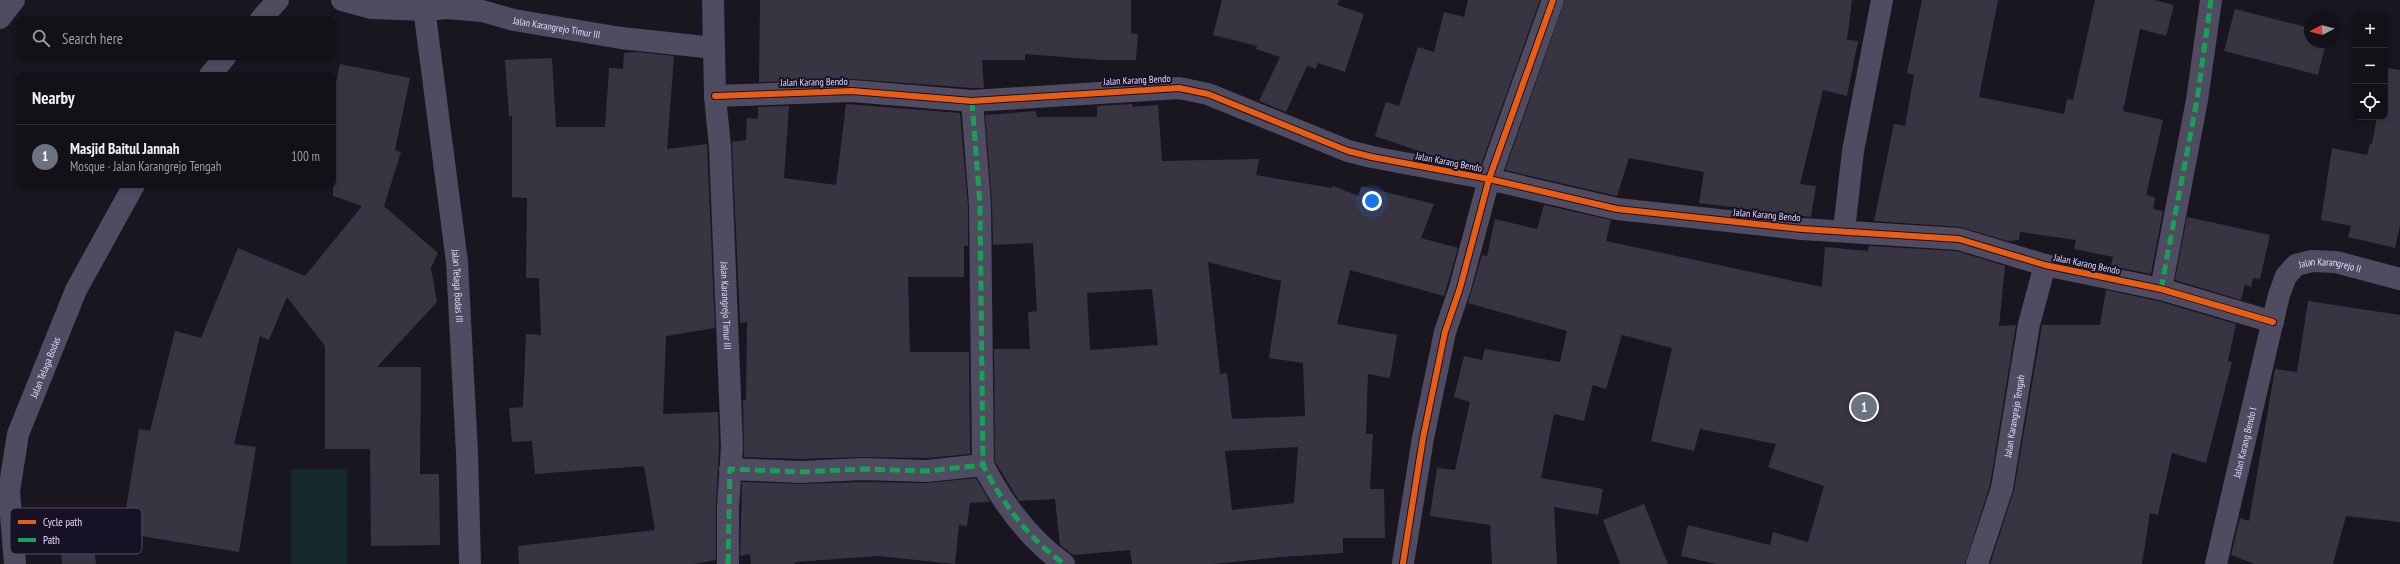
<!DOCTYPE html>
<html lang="en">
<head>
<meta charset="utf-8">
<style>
  body { margin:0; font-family:"PT Sans Narrow",sans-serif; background:#1c1921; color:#f1f3f6 }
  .controls { position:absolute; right:12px; top:12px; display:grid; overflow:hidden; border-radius:8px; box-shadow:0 2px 6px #0003 }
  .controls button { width:36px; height:36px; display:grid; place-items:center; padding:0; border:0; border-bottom:1px solid #323037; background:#131018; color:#f1f3f6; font:20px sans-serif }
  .compass { position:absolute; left:2304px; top:12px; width:36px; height:36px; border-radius:50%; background:#131018; box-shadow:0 2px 6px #0003; rotate:263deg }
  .you { position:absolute; left:1372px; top:201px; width:14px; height:14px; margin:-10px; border:3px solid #fff; border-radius:50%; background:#1a73e8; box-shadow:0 0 0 6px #1a73e833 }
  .badge { display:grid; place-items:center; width:26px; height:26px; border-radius:50%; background:#1a73e8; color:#fff; font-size:13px; font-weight:700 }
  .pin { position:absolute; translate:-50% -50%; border:2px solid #fff; box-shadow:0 1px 4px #0006 }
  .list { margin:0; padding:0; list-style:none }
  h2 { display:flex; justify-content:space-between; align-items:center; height:52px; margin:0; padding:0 16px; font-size:17px }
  h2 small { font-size:13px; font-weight:400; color:#9d9da2 }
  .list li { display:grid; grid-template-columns:26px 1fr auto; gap:12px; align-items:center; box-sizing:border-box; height:64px; padding:0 16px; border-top:1px solid #323037 }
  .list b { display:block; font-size:15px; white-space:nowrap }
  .list p { margin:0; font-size:13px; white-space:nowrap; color:#9d9da2 }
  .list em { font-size:13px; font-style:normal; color:#9d9da2 }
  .icon { flex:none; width:22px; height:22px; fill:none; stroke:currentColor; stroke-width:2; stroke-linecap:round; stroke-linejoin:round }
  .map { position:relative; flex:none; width:2400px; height:564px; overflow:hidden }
  .search { position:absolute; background:#131018; box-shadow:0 2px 6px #0003; left:16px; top:16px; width:320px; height:44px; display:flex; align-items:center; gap:10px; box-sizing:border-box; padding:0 14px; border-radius:8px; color:#9d9da2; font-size:15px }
  .panel { position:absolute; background:#131018; box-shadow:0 2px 6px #0003; left:16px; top:72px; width:320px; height:116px; border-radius:8px }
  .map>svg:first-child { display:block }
</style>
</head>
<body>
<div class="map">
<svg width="2400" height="564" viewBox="0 0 2400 564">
  <rect width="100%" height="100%" fill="#191620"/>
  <!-- green -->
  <rect fill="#15292d" x="291" y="469" width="56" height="95"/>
  <!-- building -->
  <g fill="#383442" fill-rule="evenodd">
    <path d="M760 0H1131V33L1138 34 1136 60H1101L1025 54V60H982L984 88H972L853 79 759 82Z"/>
    <path d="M1222 0H1339L1337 5 1364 14 1345 72 1318 63 1316 69 1307 66 1286 112 1259 101 1280 57 1256 49 1257 46 1213 35Z"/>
    <path d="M1468 0H1540L1481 165 1430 155 1375 136 1386 102 1399 106 1418 47 1434 52 1444 12 1464 17Z"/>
    <path d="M1565 0H1852L1847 40 1858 41 1847 96 1823 90 1800 184 1816 186 1811 217 1699 203 1704 172 1629 158 1617 196 1505 170Z"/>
    <path d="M1922 0H1998L1979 97 2064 114 2067 99 2073 100 2095 0H2154L2174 5 2166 36 2140 29 2123 111 2163 120 2146 195 2155 197 2153 209 2163 211 2151 274 2111 266 2113 257 2074 249 2076 240 2020 232 2019 240 2008 241 1960 227 1874 221 1894 124 1905 126 1914 75 1907 73Z"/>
    <path d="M2235 9 2310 28V42H2326L2318 75 2224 51Z"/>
    <path d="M637 52 674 56 667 149 707 144 715 328 666 336 663 414 718 412 719 447 716 507V560L694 564H519L518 546 655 530 644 466 535 474 532 441 512 442 509 408 523 407 526 334 541 335 539 278H526L527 198 512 197V116H509L505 60 552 58 556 127H605L609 68 623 69 624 53Z"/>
    <path d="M340 64 410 78 395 150 401 152 384 206 438 253 431 268 437 302 377 367H421L420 474H439L440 545 371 546 370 449H325V346L287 297 269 340 260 336 234 444 256 447 239 552 122 533 139 429 150 431 175 331 201 338 238 248 305 276 362 206 333 196V97Z"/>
    <path d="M2386 68 2400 70V225L2395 248 2348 237 2351 226 2321 220 2332 148 2367 155 2370 144H2372L2377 117H2385Z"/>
    <path d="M846 104 960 113 968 206V246H964V277H908L910 352H969L970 454 927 458 862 457 801 459 744 457 743 400H746L747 322 740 323 732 142 746 140 747 118 758 119V107L789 106 784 178 836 185Z"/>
    <path d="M1133 104 1132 107 1158 105 1162 161 1259 159 1256 175 1332 188 1333 186 1359 196 1361 186 1434 204 1421 238 1458 248 1444 296 1350 270 1337 324 1397 335 1390 378 1368 374 1366 434H1373L1370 489H1384L1385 538H1343V553L1281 557 1213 564H1132L1130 550 1073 555 1060 545 1055 499 1019 501 1002 473 995 462 994 349H1030L1028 312 1037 311 1033 243 993 245 992 204 985 113 986 115 1036 111 1037 117H1097V106ZM1208 262 1281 281 1269 358 1303 363 1305 416 1232 419 1227 373 1220 374ZM1152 289 1158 345 1090 350 1087 293ZM1298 447 1294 503 1232 510 1225 451Z"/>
    <path d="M1544 205 1611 220 1606 241 1822 287 1825 247 1868 251 1869 246 1957 251 2005 266 1999 326 2016 325 1990 485 1965 564H1717L1681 556 1688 525 1770 545 1773 532 1808 542 1824 486 1768 467 1776 444 1700 429 1694 451 1651 441 1672 348 1622 335 1606 389 1593 385 1584 421 1554 414 1541 478 1603 489 1598 515 1554 507 1557 564H1492L1490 525 1430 516 1437 468 1455 470 1470 402 1454 397 1464 356 1482 360 1485 349 1560 362 1567 331 1468 303 1482 255 1487 256 1495 219 1537 229Z"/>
    <path d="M2187 217 2270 235 2260 279 2253 278 2251 287 2245 285 2241 300 2175 280Z"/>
    <path d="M2106 290 2158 301 2236 324 2228 361 2232 362 2206 463 2172 453 2158 515 2150 513 2142 564H1990L2014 490 2042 325H2100Z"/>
    <path d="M2308 301 2400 315V522L2346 516 2333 564H2255L2231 555 2240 518 2249 521 2275 369 2297 372Z"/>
    <path d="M976 478 990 502 970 503 967 526 959 525 955 564 878 556 795 562V564H751L750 554 740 556 742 482 800 484 863 482 927 483Z"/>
    <path d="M1644 504 1663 552 1668 564H1620L1603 520Z"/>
    <path d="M93 534 96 564H62L60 537Z"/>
  </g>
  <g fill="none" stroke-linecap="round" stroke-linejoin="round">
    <!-- minor -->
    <g stroke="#4f4b61" stroke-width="22">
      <path id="s1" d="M342 0 372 8 425 10 447 8 482 11 514 20 621 38 714 48"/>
      <path id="s2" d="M423 0 457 262 467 453 470 564"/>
      <path id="s3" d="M713 0 715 96 720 147 732 447 728 507V564"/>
      <path d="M0 18 14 0"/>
      <path d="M261 19 278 0"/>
      <path d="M210 75 225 57"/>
      <path d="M715 96 852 91 972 101 1179 88 1208 94 1348 151 1372 157 1489 179 1617 209 1802 229 1959 239 2045 265 2161 289 2273 322"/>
      <path d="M972 101 980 205 983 465"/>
      <path d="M1844 230 1853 151 1882 0"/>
      <path d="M2161 289 2197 100 2211 0"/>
      <path d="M730 469 801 472 863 469 927 471 983 465C1003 504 1028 538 1064 564"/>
      <path d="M1403 563 1423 438 1445 332 1460 288 1489 179 1553 0"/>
      <path id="s4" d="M15 564 9 491 18 434 76 290 134 185"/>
      <path id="s5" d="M1977 564 2002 488 2029 324 2045 265"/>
      <path id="s6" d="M2216 564 2265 354 2279 295 2286 276 2296 265 2312 261 2336 262 2400 279"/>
    </g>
    <!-- quiet -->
    <g stroke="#1a9f57" stroke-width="5" stroke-dasharray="10 5" stroke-linecap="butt">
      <path d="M972 101 980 205 983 465"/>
      <path d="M2161 289 2197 100 2211 0"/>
      <path d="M728 564 730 469 801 472 863 469 927 471 983 465C1003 504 1028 538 1064 564"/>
    </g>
    <!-- cycleway casing -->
    <g stroke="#171125" stroke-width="8">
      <g id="cycleway">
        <path d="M715 96 852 91 972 101 1179 88 1208 94 1348 151 1372 157 1489 179 1617 209 1802 229 1959 239 2045 265 2161 289 2273 322"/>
        <path d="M1403 563 1423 438 1445 332 1460 288 1489 179 1553 0"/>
      </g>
    </g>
    <!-- cycleway -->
    <use href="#cycleway" stroke="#e95d12" stroke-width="6"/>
  </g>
  <g text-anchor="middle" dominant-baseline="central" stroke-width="4" stroke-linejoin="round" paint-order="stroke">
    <!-- street labels -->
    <g font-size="10" fill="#e1d8fc" stroke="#171125">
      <text stroke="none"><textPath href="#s1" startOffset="218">Jalan Karangrejo Timur III</textPath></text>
      <text transform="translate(1137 80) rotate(-3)">Jalan Karang Bendo</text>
      <text transform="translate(814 82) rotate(-1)">Jalan Karang Bendo</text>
      <text transform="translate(1449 162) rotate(11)">Jalan Karang Bendo</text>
      <text transform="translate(1767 215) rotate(5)">Jalan Karang Bendo</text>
      <text transform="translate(2087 264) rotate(12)">Jalan Karang Bendo</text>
      <text stroke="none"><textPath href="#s6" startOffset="346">Jalan Karangrejo II</textPath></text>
      <text stroke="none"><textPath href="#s2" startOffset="288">Jalan Telaga Bodas III</textPath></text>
      <text stroke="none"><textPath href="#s3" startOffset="306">Jalan Karangrejo Timur III</textPath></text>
      <text stroke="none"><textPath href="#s4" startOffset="203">Jalan Telaga Bodas</textPath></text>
      <text stroke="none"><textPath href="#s5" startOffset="153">Jalan Karangrejo Tengah</textPath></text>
      <text stroke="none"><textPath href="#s6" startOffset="125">Jalan Karang Bendo I</textPath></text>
    </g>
  </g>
  <!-- legend -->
  <rect x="10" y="508" width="132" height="46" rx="6" fill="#171125" stroke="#544d66" stroke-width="1"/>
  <rect x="18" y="520" width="18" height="4" fill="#e95d12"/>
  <rect x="18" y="538" width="18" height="4" fill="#1a9f57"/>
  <g font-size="11" fill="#e1d8fc">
    <text x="43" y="526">Cycle path</text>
    <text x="43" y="544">Path</text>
  </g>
</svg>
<div class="controls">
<button>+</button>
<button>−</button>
<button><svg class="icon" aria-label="locate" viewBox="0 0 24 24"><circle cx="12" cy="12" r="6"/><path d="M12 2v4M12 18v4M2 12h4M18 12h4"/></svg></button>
</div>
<svg class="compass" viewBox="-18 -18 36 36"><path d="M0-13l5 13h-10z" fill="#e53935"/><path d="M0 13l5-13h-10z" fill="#9d9da2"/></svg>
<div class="you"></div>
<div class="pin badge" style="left:1864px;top:407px;background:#6b7280">1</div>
<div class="search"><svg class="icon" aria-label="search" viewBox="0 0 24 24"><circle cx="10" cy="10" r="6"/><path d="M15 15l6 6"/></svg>Search here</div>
<section class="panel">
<h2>Nearby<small></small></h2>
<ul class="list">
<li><span class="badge" style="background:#6b7280">1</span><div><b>Masjid Baitul Jannah</b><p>Mosque · Jalan Karangrejo Tengah</p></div><em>100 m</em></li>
</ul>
</section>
</div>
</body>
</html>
